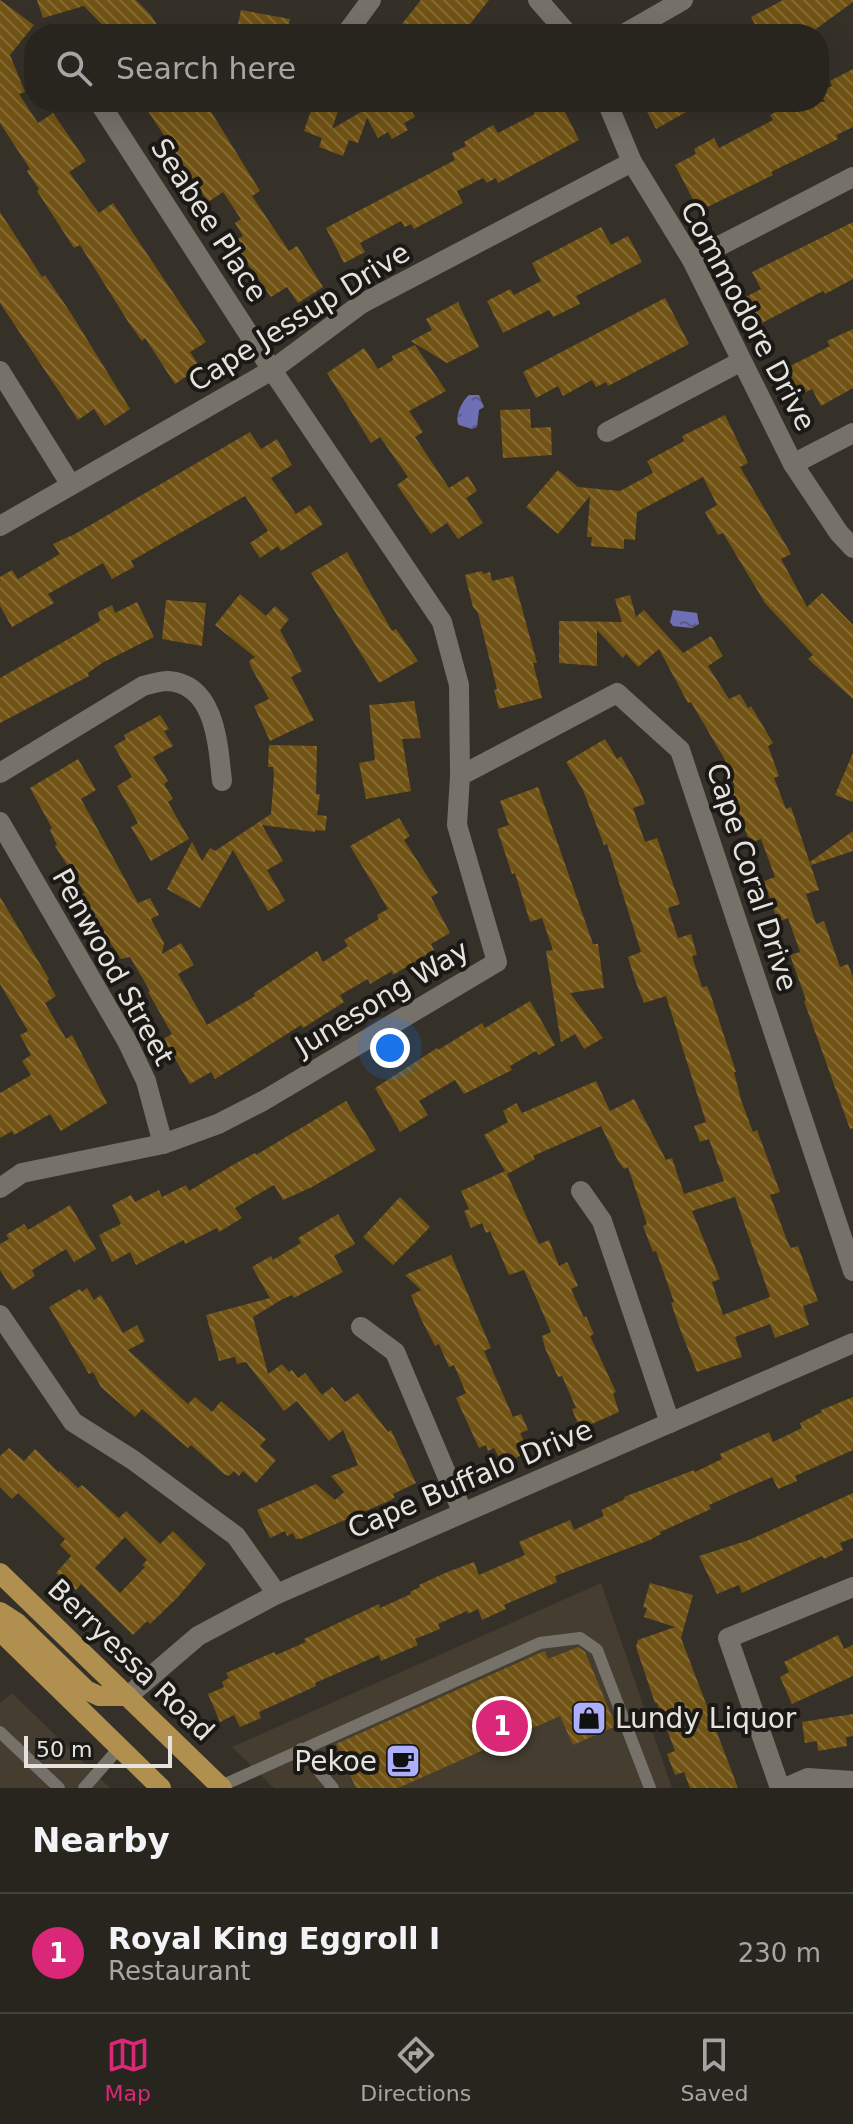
<!DOCTYPE html>
<html lang="en">
<head>
<meta charset="utf-8">
<style>
  body { margin:0; font-family:"DejaVu Sans",sans-serif; background:#302d28; color:#f1f3f6 }
  .scale { position:absolute; left:24px; bottom:20px; width:148px; box-sizing:border-box; padding-left:8px; border:4px solid #e6e3de; border-top:0; font-size:22px; line-height:28px; white-space:nowrap; color:#e6e3de; -webkit-text-stroke:6px #1b1916; paint-order:stroke }
  .you { position:absolute; left:390px; top:1048px; width:28px; height:28px; margin:-20px; border:6px solid #fff; border-radius:50%; background:#1a73e8; box-shadow:0 0 0 12px #1a73e833 }
  .badge { display:grid; place-items:center; width:52px; height:52px; border-radius:50%; background:#db2777; color:#fff; font-size:26px; font-weight:700 }
  .pin { position:absolute; translate:-50% -50%; border:4px solid #fff; box-shadow:0 2px 8px #0006 }
  .list { margin:0; padding:0; list-style:none }
  h2 { display:flex; justify-content:space-between; align-items:center; height:104px; margin:0; padding:0 32px; font-size:34px }
  h2 small { font-size:26px; font-weight:400; color:#a5a5a4 }
  .list li { display:grid; grid-template-columns:52px 1fr auto; gap:24px; align-items:center; box-sizing:border-box; height:120px; padding:0 32px; border-top:2px solid #44423d }
  .list b { display:block; font-size:30px; white-space:nowrap }
  .list p { margin:0; font-size:26px; white-space:nowrap; color:#a5a5a4 }
  .list em { font-size:26px; font-style:normal; color:#a5a5a4 }
  .icon { flex:none; width:44px; height:44px; fill:none; stroke:currentColor; stroke-width:2; stroke-linecap:round; stroke-linejoin:round }
  .map { position:relative; flex:none; width:853px; height:1788px; overflow:hidden }
  .search { position:absolute; background:#28251f; box-shadow:0 8px 32px #0002; left:24px; right:24px; top:24px; height:88px; display:flex; align-items:center; gap:20px; box-sizing:border-box; padding:0 28px; border-radius:32px; color:#a5a5a4; font-size:30px }
  .sheet { height:224px; background:#28251f }
  nav { display:flex; justify-content:space-around; align-items:center; box-sizing:border-box; height:112px; border-top:2px solid #44423d; background:#28251f; font-size:22px; color:#a5a5a4 }
  nav a { display:grid; justify-items:center; gap:4px }
  nav .on { color:#db2777 }
  .map>svg:first-child { display:block }
</style>
</head>
<body>
<div class="map">
<svg width="853" height="1788" viewBox="0 0 853 1788">
  <defs>
    <pattern id="water-ripples" width="26" height="14" patternUnits="userSpaceOnUse" patternTransform="scale(2)"><rect width="26" height="14" fill="#6f6fb5"/><path d="M2 4q2-2 4 0t4 0M15 11q2-2 4 0t4 0" fill="none" stroke="#5c5c82"/></pattern>
    <pattern id="building-back-hatch" width="6" height="6" patternUnits="userSpaceOnUse" patternTransform="scale(2)"><rect width="6" height="6" fill="#715315"/><path d="M-1 5l2 2M0 0l6 6M5-1l2 2" fill="none" stroke="#856c37"/></pattern>
  </defs>
  <rect width="100%" height="100%" fill="#353129"/>
  <!-- built -->
  <g fill="#443d30">
    <path d="M601 1583 672 1788H274L232 1747Z"/>
    <path d="M12 1693 110 1788H0V1703Z"/>
  </g>
  <!-- water -->
  <g fill="url(#water-ripples)">
    <path d="M469 395H479L484 407 479 410 477 427 472 429 459 425C454 417 462 401 469 395Z"/>
    <path d="M673 610 697 613 699 624 692 628 673 626 670 622Z"/>
  </g>
  <!-- building -->
  <g fill="url(#building-back-hatch)" fill-rule="evenodd">
    <path d="M0 0 34 25 10 55 25 92 19 94 38 123 53 113 86 161 69 172 99 213 113 203 206 342 190 352 200 367 175 384 145 338 142 341 129 323 80 245 74 248 37 191 39 189 27 171 30 169 0 123Z"/>
    <path d="M37 0H136L150 14 163 34H111L84 6 43 18Z"/>
    <path d="M421 0H489L462 34H394Z"/>
    <path d="M783 0H853V2L809 34H760L751 17Z"/>
    <path d="M241 10 290 19 287 34H236Z"/>
    <path d="M853 69V127L836 135 838 139 771 172 773 175 699 211 675 165 696 154 694 149 714 138 719 148 773 120 770 115 795 102H825L820 92 832 86 830 81Z"/>
    <path d="M142 102H205L260 191 252 196 289 251 297 246 323 287 298 303 287 287 271 297 237 249 242 246 238 239 243 236 235 223 241 219 223 192 208 202Z"/>
    <path d="M314 102H341L332 129 378 102H406L415 117 404 123 408 130 392 139 388 132 378 138 367 118 358 143 349 140 343 156 319 147 322 138 304 131Z"/>
    <path d="M528 102H560L579 140 498 183 496 178 487 183 483 178 457 191 463 203 414 229 411 224 405 227 401 221 360 243 365 252 344 263 326 228 455 160 452 153 466 146 464 142 493 125 498 133 535 114Z"/>
    <path d="M642 102H704L656 129Z"/>
    <path d="M0 212 42 277 45 275 72 315 130 409 105 426 94 409 78 420 0 303Z"/>
    <path d="M853 222V279L825 294 823 291 758 325 744 298 761 289 752 272Z"/>
    <path d="M601 227 611 245 628 236 642 262 576 296 580 304 553 317 549 310 503 333 487 301 510 289 514 295 541 281 532 263Z"/>
    <path d="M665 298 689 344 608 386 606 382 596 387 592 380 563 396 558 386 536 398 523 372Z"/>
    <path d="M458 302 479 347 447 363 411 341 432 330 426 319Z"/>
    <path d="M853 329V388L821 406 812 389 796 397 782 370 830 346 827 341Z"/>
    <path d="M415 345 446 391 409 411 423 432 415 437 449 488 468 476 477 491 466 498 483 523 458 539 447 523 431 534 397 485 408 477 380 437 371 443 327 373 364 348 378 369 393 360 392 356Z"/>
    <path d="M530 409 531 428 551 427 552 455 503 458 500 410Z"/>
    <path d="M725 415 748 463 740 467 791 554 781 559 807 607 822 593 853 625V699L808 659 813 655 765 603 723 533 718 535 705 512 717 505 703 477 637 512 635 540 624 539V549L591 546 592 537H587L590 496 558 534 526 507 558 470 578 487 620 491 653 473 647 461 684 441 682 436Z"/>
    <path d="M250 432 261 449 277 439 292 465 271 478 296 514 310 505 323 524 281 551 278 546 260 558 250 543 268 531 245 496 131 561 134 567 112 579 103 563 48 594 54 603 12 627 0 606V577L12 570 18 579 60 554 53 544 75 534Z"/>
    <path d="M347 552 392 631 396 629 418 661 379 683 311 573Z"/>
    <path d="M482 571 483 574 490 572 492 581 513 576 537 663H533L542 698 499 709 494 690 497 689 478 613 473 607 465 575Z"/>
    <path d="M240 594 266 616 275 606 289 619 280 630 302 671 291 677 314 720 270 741 254 706 269 699 252 669 249 661 255 657 215 625Z"/>
    <path d="M630 595 636 617 644 610 683 653 711 636 723 656 708 666 729 699 740 694 748 708 751 706 773 743 768 746 779 776 774 778 786 809 791 807 819 890 806 894 816 924 824 921 840 967 848 964 853 977V1128L850 1129 804 1001 806 1000 790 955 800 952 788 918 778 922 764 881 775 877 761 839 750 843 730 789 735 787 725 760 691 702 688 703 659 649 638 667 626 654 623 658 597 630V666L559 663V621L622 622 615 599Z"/>
    <path d="M166 600 206 603 202 646 162 639Z"/>
    <path d="M137 602 154 637 102 663 88 673 89 676 0 723V678L100 621 98 612 112 605 115 613Z"/>
    <path d="M414 701 421 738 402 739 411 791 366 799 359 763 375 760 369 705Z"/>
    <path d="M160 715 169 729 164 731 173 746 153 757 168 781 164 784 173 799 168 802 189 839 151 861 131 827 138 823 117 786 132 777 114 746 126 739 124 735Z"/>
    <path d="M605 739 617 759 621 756 639 788 645 804 633 808 645 842 657 838 680 904 668 908 678 938 691 934 697 955 692 956 702 987 707 986 710 993 736 1072H734L741 1100 753 1132 757 1130 780 1192 770 1195 788 1243 791 1248 798 1246 818 1301 803 1306 809 1325 775 1338 770 1324 735 1337 742 1357 697 1372 680 1329 671 1303 674 1302 656 1251 653 1252 643 1226 647 1224 628 1167 624 1169 618 1161 601 1126 533 1156 535 1159 507 1174 539 1244 549 1240 559 1266 567 1262 570 1268 578 1286 571 1289 584 1318 586 1316 594 1334 590 1336 616 1392 613 1393 619 1412 580 1429 572 1409 576 1408 562 1376 558 1377 545 1348 542 1336 551 1332 524 1270 509 1275 490 1231 486 1233 482 1223 471 1228 464 1211 469 1209 461 1191 505 1171 484 1135 508 1122 503 1111 516 1103 522 1113 596 1081 610 1111 634 1099 666 1160 672 1158 684 1194 724 1181 709 1139 700 1142 694 1126 706 1122 666 996 644 1003 635 980 628 957 641 952 607 844 604 845 583 790 566 762ZM735 1197 770 1297 723 1315 712 1282 720 1279 692 1211Z"/>
    <path d="M269 745 317 746 316 794H320L317 815 327 816 325 831 315 830V832L262 825 283 861 267 870 285 901 268 911 233 850 200 908 167 889 192 842 202 861 210 848 215 851 271 814 274 775 273 767H268Z"/>
    <path d="M853 753V802L835 795Z"/>
    <path d="M78 759 96 790 81 799 138 903 150 898 159 915 151 919 164 943 162 954 181 943 194 965 178 974 207 1025 255 996 254 993 317 951 323 962 348 946 344 940 379 919 377 915 388 909 350 846 399 818 410 836 404 840 438 893 431 897 450 933 431 944 434 950 393 975 392 971 370 984 368 979 340 995 344 1002 303 1028 301 1025 238 1065 215 1079 211 1072 190 1084 163 1039 172 1034 148 992 150 991 130 957 121 959 111 944 82 895 85 893 55 846 57 845 50 830 52 828 30 788Z"/>
    <path d="M538 787 593 944H598L604 988 570 993 603 1038 584 1049 575 1034 561 1042 546 951 553 950 542 918 530 922 515 873 512 874 497 829 509 825 500 801Z"/>
    <path d="M853 831V851L811 865 810 862Z"/>
    <path d="M0 897 49 979 47 981 56 996 45 1003 66 1039 72 1035 107 1103 61 1131 50 1114 14 1135 12 1131 0 1138V1093L31 1075 22 1061 31 1055 20 1035 28 1031 0 984Z"/>
    <path d="M530 1001 555 1045 539 1055 536 1051 510 1066 512 1070 464 1094 455 1080 419 1101 428 1115 400 1132 375 1088 437 1048 438 1050 482 1023 485 1028Z"/>
    <path d="M346 1101 376 1150 312 1187 283 1200 274 1185 235 1208 242 1218 219 1232 217 1228 185 1244 184 1240 136 1265 130 1252 112 1262 99 1235 121 1224 112 1205 131 1195 135 1202 159 1190 162 1197 186 1185 189 1191 231 1166 255 1153 256 1155Z"/>
    <path d="M400 1197 430 1227 393 1265 363 1237Z"/>
    <path d="M70 1205 96 1249 74 1262 66 1249 32 1270 35 1276 13 1290 0 1270V1244L9 1239 6 1235 24 1224 28 1230Z"/>
    <path d="M338 1214 355 1244 334 1256 343 1272 294 1298 292 1295 281 1300 253 1317 268 1374 282 1364 289 1372 292 1370 298 1378 305 1373 322 1395 332 1387 345 1402 358 1393 388 1432 391 1430 416 1483 393 1494 395 1497 391 1500 301 1539H296L293 1533 287 1536 285 1531 270 1538 257 1510 316 1484 335 1500 344 1492 331 1476 358 1465 343 1430 329 1441 297 1401 284 1411 246 1362 237 1364 235 1357 219 1361 206 1315 270 1298 252 1267 271 1256 273 1260 301 1243 298 1238Z"/>
    <path d="M451 1255 491 1348 484 1351 513 1417 521 1414 528 1430 520 1433 529 1452 502 1464 494 1448 488 1451 486 1445 479 1448 456 1398 466 1393 454 1365 449 1367 439 1344 435 1346 422 1321 411 1295 421 1290 405 1275Z"/>
    <path d="M87 1288 94 1300 101 1295 123 1333 137 1325 145 1341 128 1350 188 1404 195 1397 212 1412 221 1401 266 1439 260 1446 276 1460 256 1483 243 1471 239 1476 234 1471 229 1476 224 1474 191 1445 188 1448 142 1409 135 1417 101 1387 93 1372 89 1374 49 1307 80 1289 82 1292Z"/>
    <path d="M853 1397V1450L795 1476 797 1481 778 1489 772 1477 709 1505 711 1509 660 1532 661 1534 650 1540 555 1576 557 1582 504 1605 506 1609 482 1620 478 1609 468 1614 467 1611 438 1624 440 1629 415 1639 418 1645 381 1661 379 1655 315 1683 316 1686 259 1712 261 1718 240 1727 234 1715 220 1722 208 1694 224 1687 222 1682 229 1678 226 1673 274 1652 276 1655 306 1642 304 1639 379 1604 380 1608 411 1594 410 1592 420 1587 419 1585 445 1573 474 1562 479 1575 525 1555 519 1542 570 1520 574 1530 604 1516 601 1510 625 1499 624 1497 694 1470 695 1472 722 1459 720 1454 769 1432 773 1442 802 1428 800 1423 822 1412 821 1410Z"/>
    <path d="M9 1448 24 1461 35 1449 59 1473 60 1471 78 1488 82 1485 119 1518 126 1511 160 1544 173 1531 206 1564 177 1598 150 1624 147 1621 133 1635 81 1584 76 1590 56 1573 71 1556 60 1545 65 1539 18 1493 12 1499 0 1487V1456ZM125 1537 147 1560 142 1565 145 1567 120 1593 95 1568Z"/>
    <path d="M853 1493V1538L840 1543 843 1550 824 1559 822 1556 742 1593 739 1585 717 1594 699 1556 749 1540Z"/>
    <path d="M650 1583 693 1595 681 1638 738 1788H690L684 1772 675 1775 667 1754 675 1751 657 1703H655L636 1647 638 1640 675 1627 644 1617 647 1608 643 1607Z"/>
    <path d="M838 1635 844 1649 853 1645V1676L792 1704 780 1677 789 1672 784 1662Z"/>
    <path d="M578 1647 585 1652 616 1726 573 1745 560 1716 398 1788H356L336 1744 542 1652 545 1651 548 1659Z"/>
    <path d="M853 1714V1736L846 1737 847 1746 818 1751 817 1741 805 1743 802 1722Z"/>
  </g>
  <g fill="none" stroke-linecap="round" stroke-linejoin="round">
    <!-- lane -->
    <g stroke="#767169" stroke-width="12">
      <path d="M0 1732 59 1788"/>
      <path d="M301 1749 333 1788"/>
      <path d="M221 1786 540 1643 580 1638 597 1650 650 1788"/>
      <path d="M84 1788 120 1747"/>
    </g>
    <!-- street -->
    <g stroke="#767169" stroke-width="20">
      <path d="M538 0 568 34"/>
      <path d="M346 34 371 0"/>
      <path d="M624 34 683 0"/>
      <path d="M607 102 632 162 692 260 793 464 839 533 853 548"/>
      <path d="M692 260 853 177"/>
      <path d="M0 371 71 485"/>
      <path d="M607 432 740 362"/>
      <path d="M793 464 853 433"/>
      <path d="M0 526 272 370 361 304 632 162"/>
      <path d="M0 773 143 686C151 684 160 681 168 681 216 684 218 746 222 781"/>
      <path d="M460 776 617 693 680 750 853 1271"/>
      <path d="M0 822 127 1041 146 1081 163 1144"/>
      <path d="M0 1188 22 1173 163 1144 218 1124 263 1101 497 962 457 825 460 776 459 685 442 622 272 370 99 102"/>
      <path d="M581 1191 602 1221 670 1423"/>
      <path d="M0 1315 73 1422 133 1460 236 1536 277 1594"/>
      <path d="M361 1327 395 1352 462 1511"/>
      <path d="M128 1696 198 1636 277 1594 853 1343"/>
      <path d="M780 1788 728 1638 853 1587"/>
      <path d="M785 1788 808 1778 853 1781"/>
    </g>
    <!-- primary -->
    <g stroke="#b18f4e" stroke-width="20">
      <path d="M0 1573 222 1788"/>
      <path d="M0 1612 17 1623 86 1690 99 1696H128"/>
      <path d="M0 1631 161 1788"/>
    </g>
  </g>
  <!-- icons -->
  <defs>
    <g id="shop-square" transform="scale(1.8)"><rect x="-9" y="-9" width="18" height="18" rx="4" fill="#adaffb" stroke="#1b1916"/><path d="M-5-2.5h2.3a2.7 3.5 0 0 1 5.4 0H5L5.5 6h-11ZM-1.5-2.5h3a1.5 2.3 0 0 0-3 0Z" fill="#111"/></g>
    <g id="cafe-square" transform="scale(1.8)"><rect x="-9" y="-9" width="18" height="18" rx="4" fill="#adaffb" stroke="#1b1916"/><path d="M-5.5-4.5H6V0H3Q3 3.5 0 3.5H-2.5Q-5.5 3.5-5.5 0ZM3-3.2v2h1.7v-2ZM-6 4.5H4V6H-6Z" fill="#111"/></g>
  </defs>
  <g fill-rule="evenodd">
    <use href="#shop-square" x="589" y="1718"/>
    <use href="#cafe-square" x="403" y="1761"/>
  </g>
  <g text-anchor="middle" dominant-baseline="central" stroke-width="8" stroke-linejoin="round" paint-order="stroke">
    <!-- street labels -->
    <g font-size="28" fill="#e6e3de" stroke="#1b1916">
      <text transform="translate(209 220) rotate(57)">Seabee Place</text>
      <text transform="translate(748 316) rotate(62)">Commodore Drive</text>
      <text transform="translate(299 317) rotate(-32)">Cape Jessup Drive</text>
      <text transform="translate(752 877) rotate(72)">Cape Coral Drive</text>
      <text transform="translate(113 967) rotate(61)">Penwood Street</text>
      <text transform="translate(382 998) rotate(-31)">Junesong Way</text>
      <text transform="translate(470 1479) rotate(-23)">Cape Buffalo Drive</text>
      <text transform="translate(131 1660) rotate(44)">Berryessa Road</text>
    </g>
    <!-- poi labels -->
    <g font-size="28" fill="#e6e3de" stroke="#1b1916" text-anchor="start">
      <text x="615" y="1718">Lundy Liquor</text>
      <text x="377" y="1761" text-anchor="end">Pekoe</text>
    </g>
  </g>
</svg>
<div class="scale">50 m</div>
<div class="you"></div>
<div class="pin badge" style="left:502px;top:1726px">1</div>
<div class="search"><svg class="icon" aria-label="search" viewBox="0 0 24 24"><circle cx="10" cy="10" r="6"/><path d="M15 15l6 6"/></svg>Search here</div>
</div>
<section class="sheet">
<h2>Nearby<small></small></h2>
<ul class="list">
<li><span class="badge">1</span><div><b>Royal King Eggroll I</b><p>Restaurant</p></div><em>230 m</em></li>
</ul>
</section>
<nav>
<a class="on"><svg class="icon" aria-label="map" viewBox="0 0 24 24"><path d="M3 6l6-2 6 2 6-2v14l-6 2-6-2-6 2zM9 4v14M15 6v14"/></svg>Map</a>
<a><svg class="icon" aria-label="directions" viewBox="0 0 24 24"><path d="M12 3l9 9-9 9-9-9zM9 14v-3h6M13 9l2 2-2 2"/></svg>Directions</a>
<a><svg class="icon" aria-label="saved" viewBox="0 0 24 24"><path d="M7 4h10v16l-5-4-5 4z"/></svg>Saved</a>
</nav>
</body>
</html>
